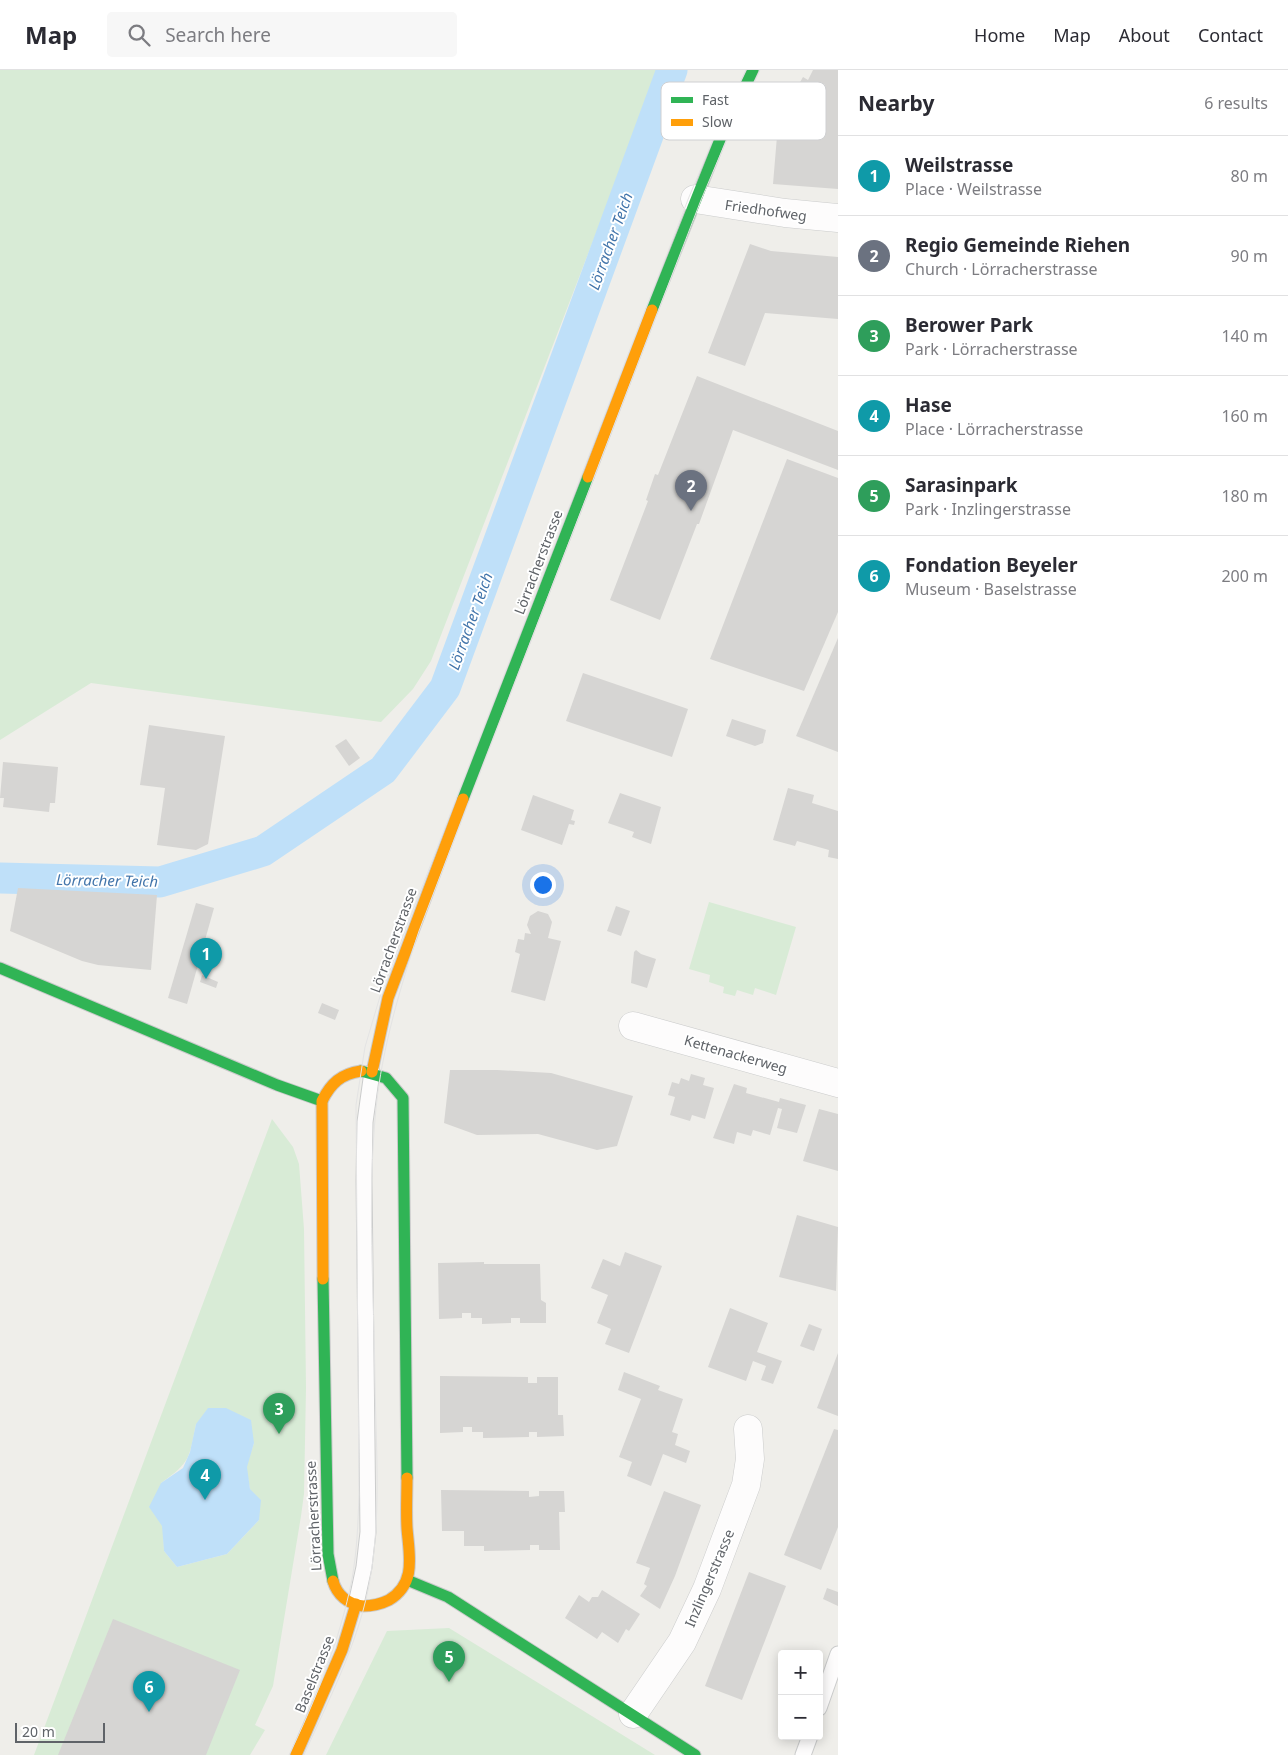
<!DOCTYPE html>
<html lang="en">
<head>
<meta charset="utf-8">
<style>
  body { margin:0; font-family:"Noto Sans",sans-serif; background:#f7f7f7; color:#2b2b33 }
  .controls { position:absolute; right:15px; bottom:15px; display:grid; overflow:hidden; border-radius:5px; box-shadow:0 2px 12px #0003 }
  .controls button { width:45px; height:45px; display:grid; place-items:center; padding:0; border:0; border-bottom:1px solid #e1e1e2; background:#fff; color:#2b2b33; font:25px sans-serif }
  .scale { position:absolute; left:15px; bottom:12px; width:90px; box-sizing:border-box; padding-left:5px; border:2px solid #5f6368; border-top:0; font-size:14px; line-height:18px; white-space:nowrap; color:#5f6368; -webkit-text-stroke:4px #fff; paint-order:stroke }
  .you { position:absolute; left:542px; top:814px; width:18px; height:18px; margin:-12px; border:4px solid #fff; border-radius:50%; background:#1a73e8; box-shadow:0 0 0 8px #1a73e833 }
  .badge { display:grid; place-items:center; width:32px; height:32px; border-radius:50%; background:#919496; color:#fff; font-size:16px; font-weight:700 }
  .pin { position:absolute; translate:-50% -41px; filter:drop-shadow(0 1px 2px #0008) }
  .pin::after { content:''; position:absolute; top:26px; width:18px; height:15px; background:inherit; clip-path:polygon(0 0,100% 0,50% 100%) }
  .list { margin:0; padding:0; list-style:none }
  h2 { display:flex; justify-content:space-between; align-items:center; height:65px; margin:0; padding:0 20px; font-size:21px }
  h2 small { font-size:16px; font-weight:400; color:#7c7c81 }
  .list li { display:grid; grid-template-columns:32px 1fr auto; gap:15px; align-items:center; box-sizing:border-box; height:80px; padding:0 20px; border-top:1px solid #e1e1e2 }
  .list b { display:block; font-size:19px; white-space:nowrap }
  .list p { margin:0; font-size:16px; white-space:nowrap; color:#7c7c81 }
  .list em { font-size:16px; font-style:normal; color:#7c7c81 }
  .icon { flex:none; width:28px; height:28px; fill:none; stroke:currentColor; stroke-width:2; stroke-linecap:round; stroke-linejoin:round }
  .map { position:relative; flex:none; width:838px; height:1685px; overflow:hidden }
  header { display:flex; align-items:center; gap:30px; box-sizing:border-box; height:70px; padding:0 25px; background:#fff; border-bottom:1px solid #e1e1e2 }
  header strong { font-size:24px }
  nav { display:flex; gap:28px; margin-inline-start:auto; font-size:18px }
  .search { width:350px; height:45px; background:#f7f7f7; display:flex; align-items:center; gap:12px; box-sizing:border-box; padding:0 18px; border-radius:5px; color:#7c7c81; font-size:19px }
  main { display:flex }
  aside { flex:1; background:#fff }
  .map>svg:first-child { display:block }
</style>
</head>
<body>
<header>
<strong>Map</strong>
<div class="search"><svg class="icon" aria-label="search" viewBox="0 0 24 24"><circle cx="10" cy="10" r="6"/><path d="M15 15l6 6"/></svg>Search here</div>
<nav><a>Home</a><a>Map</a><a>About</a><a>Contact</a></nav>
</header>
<main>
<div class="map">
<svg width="838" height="1685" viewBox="0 0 838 1685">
  <rect width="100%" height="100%" fill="#efeeea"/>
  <!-- green -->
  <g fill="#d8ebd6" fill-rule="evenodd">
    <path d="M0 0H659L431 591 413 619 381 652 91 613 0 670Z"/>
    <path d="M709 832 796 857 776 925 755 918 753 925 737 920 735 926 723 923 724 917 709 912 710 905 689 899Z"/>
    <path d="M272 1049 293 1077 299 1094 304 1159 306 1318 304 1424 301 1446 273 1616 255 1655 265 1660 250 1685H34ZM196 1354 254 1373 246 1397 250 1419 259 1450 227 1484 177 1497 164 1481 161 1413C191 1392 189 1388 196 1354Z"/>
    <path d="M449 1558 655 1685H326L387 1561Z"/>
  </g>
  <!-- water -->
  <path fill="#bfe0f9" d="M208 1338H226L251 1350 254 1373 247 1397 250 1419 261 1430 259 1450 227 1484 177 1497 164 1481 162 1456 149 1437 161 1413 183 1398 190 1382 196 1354Z"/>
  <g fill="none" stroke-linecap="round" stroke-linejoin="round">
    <!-- canal -->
    <path stroke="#bfe0f9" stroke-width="31" d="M0 808 160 812 263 781 383 700 445 618 672 0"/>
  </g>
  <!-- building -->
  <g fill="#d6d5d3">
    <path d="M813 0H838V119L773 114 777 66 793 38 788 35 795 21 803 7 808 10Z"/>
    <path d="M750 174 771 181 838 187V249L765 243 745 296 708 283Z"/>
    <path d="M697 306 838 361V400L733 360 699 454H697L660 550 610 530 648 431 646 430 655 404 658 405Z"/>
    <path d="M787 389 838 408V542L804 621 710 589Z"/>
    <path d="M838 568V682L796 666Z"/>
    <path d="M583 603 688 639 672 687 566 651Z"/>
    <path d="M732 649 766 660 763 673 755 676 726 666Z"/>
    <path d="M149 655 225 666 208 774 196 780 157 775 165 718 140 715Z"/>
    <path d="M346 669 360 688 349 696 335 676Z"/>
    <path d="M3 692 58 697 55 733H50L49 742 3 737 4 728H0Z"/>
    <path d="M788 718 814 725 812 733 838 741V789L828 787 829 780 797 771 795 776 773 770Z"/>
    <path d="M620 723 661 737 651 774 632 767 634 762 608 753Z"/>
    <path d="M533 725 574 740 571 750 575 751 574 755 569 754 562 775 521 760Z"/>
    <path d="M18 818 157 825 151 900 98 895 82 891 10 861Z"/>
    <path d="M196 833 214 838 187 934 168 928Z"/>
    <path d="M616 836 630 841 621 866 607 861Z"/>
    <path d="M538 841 548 844 552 852 548 868 561 871 545 931 511 922 520 884 515 882 518 869 524 870 525 863 531 864 527 855 530 846Z"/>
    <path d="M636 880 641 884 656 889 647 918 631 913 634 882Z"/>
    <path d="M202 905 218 912 216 918 200 912Z"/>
    <path d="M322 933 339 940 335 950 318 943Z"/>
    <path d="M450 1000H497L551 1003 633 1026 617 1076 597 1080 538 1064 477 1065 444 1053Z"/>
    <path d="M691 1004 705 1008 703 1015 714 1018 705 1049 692 1045 690 1051 670 1045 675 1027 668 1025 672 1012 679 1014 681 1008 689 1011Z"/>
    <path d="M734 1014 747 1018 746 1023 779 1032 780 1028 806 1035 797 1063 777 1058 782 1039 778 1038 770 1065 753 1060 751 1066 737 1062 734 1074 713 1068Z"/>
    <path d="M819 1039 838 1044V1101L803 1091Z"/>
    <path d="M797 1145 838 1157 836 1221 779 1207Z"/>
    <path d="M625 1182 662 1196 629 1283 605 1274 611 1259 597 1253 608 1225 591 1218 603 1189 620 1196Z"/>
    <path d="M484 1192V1194H540L541 1230 546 1233V1253H520V1248H511V1253L482 1254V1248H471V1243H462V1248L439 1249 438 1193Z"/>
    <path d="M730 1238 768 1253 757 1282 782 1291 773 1314 761 1310 766 1296 753 1291 746 1311 708 1297Z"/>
    <path d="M809 1254 822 1259 814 1281 800 1276Z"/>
    <path d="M838 1283V1346L817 1338Z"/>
    <path d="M624 1302 660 1316 658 1320 683 1329 672 1362 678 1364 675 1375 690 1381 686 1393 663 1384 651 1416 627 1406 632 1392 619 1387 641 1329 618 1320Z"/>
    <path d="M440 1306 528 1307V1313H537V1307H558V1345H563L564 1366 537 1367V1362H529V1367L483 1368V1362H472V1357H463V1362L440 1363Z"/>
    <path d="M834 1359 838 1360V1457L821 1500 784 1485Z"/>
    <path d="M441 1420 529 1421V1427L539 1426V1421H564L565 1442H559L560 1480H539V1475H530V1480L484 1481V1476H464V1461H442Z"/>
    <path d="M664 1421 701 1435 675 1506 660 1539 640 1526 647 1516 644 1514 650 1498 636 1493Z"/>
    <path d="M749 1502 786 1516 742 1630 705 1616Z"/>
    <path d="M827 1518 838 1522V1536L823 1529Z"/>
    <path d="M602 1520 640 1544 629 1561 626 1559 618 1573 602 1562 597 1569 565 1548 579 1525 589 1532 592 1527H598Z"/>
    <path d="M113 1549 240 1600 206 1685H58Z"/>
  </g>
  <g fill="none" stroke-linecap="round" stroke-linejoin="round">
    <!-- lane casing -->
    <g stroke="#cbcccc" stroke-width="17">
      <g id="lane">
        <path d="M356 1534 364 1497 368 1462 364 1110 365 1052 372 1002"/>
        <path d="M819 1638 838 1584"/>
        <path d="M803 1685 810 1666"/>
      </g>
    </g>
    <!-- street casing -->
    <g stroke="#cbcccc" stroke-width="29">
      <g id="street">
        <path d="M695 129 785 143 838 148"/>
        <path d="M633 956 838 1013"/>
        <path d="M633 1644 682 1572 707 1519 746 1415 750 1389 748 1359"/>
      </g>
    </g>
    <!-- fast casing -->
    <g stroke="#cacacb" stroke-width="13">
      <g id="fast">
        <path d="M652 240 721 67 753 0"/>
        <path d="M463 729 588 407"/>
        <path d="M0 898 277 1015 322 1031"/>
        <path d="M361 1001 386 1008 403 1028 407 1408"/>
        <path d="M323 1209 328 1484 333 1511"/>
        <path d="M407 1510 448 1527 695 1685"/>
      </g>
    </g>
    <!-- slow casing -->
    <g stroke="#cacacb" stroke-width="13">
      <g id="slow">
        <path d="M588 407 652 240"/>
        <path d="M372 1002 388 928 463 729"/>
        <path d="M323 1209 322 1031C331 1013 341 1004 361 1001"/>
        <path d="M333 1511C337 1525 348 1534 363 1536 372 1536 381 1534 389 1530 417 1513 409 1485 407 1458 406 1441 407 1424 407 1408"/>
        <path d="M296 1685 342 1580 356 1534"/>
      </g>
    </g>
    <!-- lane -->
    <use href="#lane" stroke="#fdfcfc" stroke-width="15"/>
    <!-- street -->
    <use href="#street" stroke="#fdfcfc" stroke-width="28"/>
    <!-- fast -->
    <use href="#fast" stroke="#30b455" stroke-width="11"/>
    <!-- slow -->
    <use href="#slow" stroke="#ff9f0a" stroke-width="11"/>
    <!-- tram -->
    <g stroke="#e4e4e4" stroke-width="1">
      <path d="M289 1685C316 1629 340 1570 352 1509 357 1481 358 1454 359 1425L356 1035 365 977 381 923 689 127 715 65 746 0"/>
      <path d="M304 1685C328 1631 356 1578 368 1520 382 1452 376 1382 375 1313 374 1222 367 1129 376 1038 382 979 400 918 419 861L701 130 727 69 760 0"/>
    </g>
  </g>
  <g text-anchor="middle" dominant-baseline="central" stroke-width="4" stroke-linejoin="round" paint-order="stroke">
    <!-- street labels -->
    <g font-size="14" fill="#5f6368" stroke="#fff">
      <text transform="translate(766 140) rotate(8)">Friedhofweg</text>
      <text transform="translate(538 492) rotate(-69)">Lörracherstrasse</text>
      <text transform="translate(393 870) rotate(-70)">Lörracherstrasse</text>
      <text transform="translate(736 984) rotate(16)">Kettenackerweg</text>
      <text transform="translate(313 1446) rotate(-93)">Lörracherstrasse</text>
      <text transform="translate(709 1508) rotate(-67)">Inzlingerstrasse</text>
      <text transform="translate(314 1604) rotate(-68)">Baselstrasse</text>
    </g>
    <!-- water labels -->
    <g font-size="15" font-style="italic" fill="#4174aa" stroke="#fff">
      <text transform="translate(610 171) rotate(-70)">Lörracher Teich</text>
      <text transform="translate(470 551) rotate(-70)">Lörracher Teich</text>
      <text transform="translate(107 810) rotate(1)">Lörracher Teich</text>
    </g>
  </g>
  <!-- legend -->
  <rect x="661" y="12" width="165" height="58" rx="8" fill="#fff" stroke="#cfd0d2" stroke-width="1"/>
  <rect x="671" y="27" width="22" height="6" fill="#30b455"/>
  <rect x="671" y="49" width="22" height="7" fill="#ff9f0a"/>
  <g font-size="14" fill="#5f6368">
    <text x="702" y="35">Fast</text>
    <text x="702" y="57">Slow</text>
  </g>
</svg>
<div class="controls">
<button>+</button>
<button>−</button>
</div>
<div class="scale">20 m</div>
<div class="you"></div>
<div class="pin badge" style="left:206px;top:909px;background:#0f9aa8">1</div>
<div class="pin badge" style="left:691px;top:441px;background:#6b7280">2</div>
<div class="pin badge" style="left:279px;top:1364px;background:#2e9e5b">3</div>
<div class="pin badge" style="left:205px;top:1430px;background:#0f9aa8">4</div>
<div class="pin badge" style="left:449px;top:1612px;background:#2e9e5b">5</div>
<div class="pin badge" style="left:149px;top:1642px;background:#0f9aa8">6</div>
</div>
<aside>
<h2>Nearby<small>6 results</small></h2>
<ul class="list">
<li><span class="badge" style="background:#0f9aa8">1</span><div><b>Weilstrasse</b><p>Place · Weilstrasse</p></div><em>80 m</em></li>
<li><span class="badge" style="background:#6b7280">2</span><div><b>Regio Gemeinde Riehen</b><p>Church · Lörracherstrasse</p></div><em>90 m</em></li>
<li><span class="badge" style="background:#2e9e5b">3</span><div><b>Berower Park</b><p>Park · Lörracherstrasse</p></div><em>140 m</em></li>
<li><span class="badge" style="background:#0f9aa8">4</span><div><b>Hase</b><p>Place · Lörracherstrasse</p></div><em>160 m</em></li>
<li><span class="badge" style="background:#2e9e5b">5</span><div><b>Sarasinpark</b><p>Park · Inzlingerstrasse</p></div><em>180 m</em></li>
<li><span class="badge" style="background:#0f9aa8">6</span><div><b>Fondation Beyeler</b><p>Museum · Baselstrasse</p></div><em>200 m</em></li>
</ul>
</aside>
</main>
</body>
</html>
